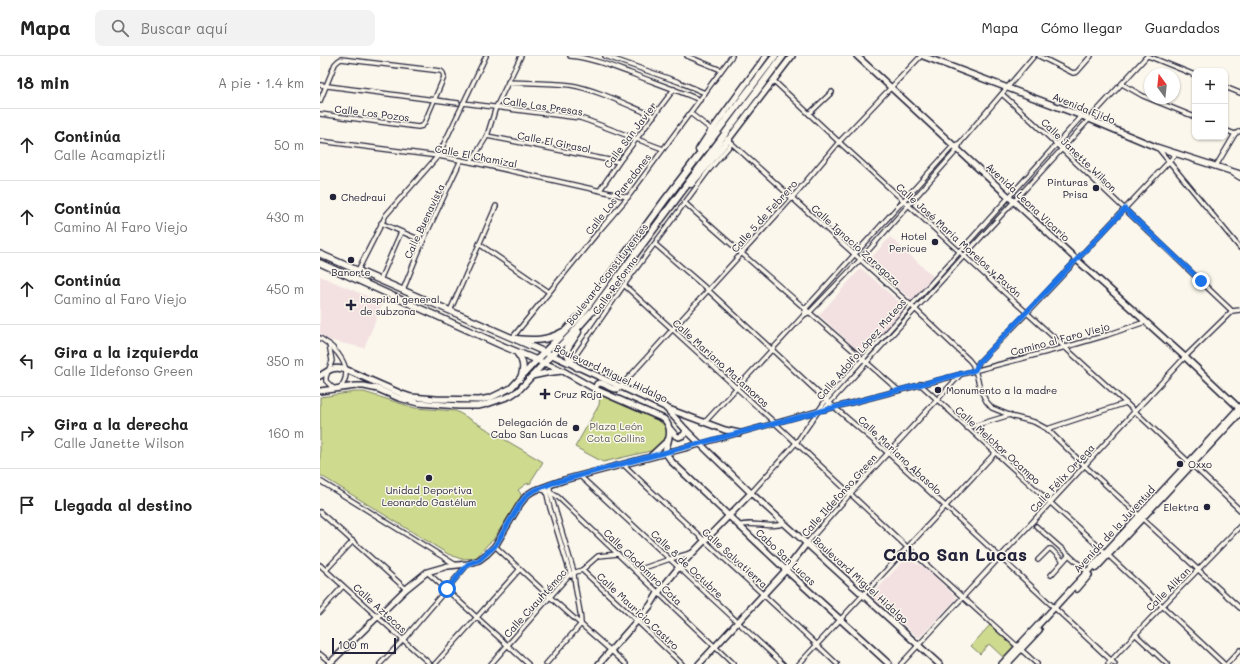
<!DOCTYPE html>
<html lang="es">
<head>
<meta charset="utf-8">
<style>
  body { margin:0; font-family:Mali,sans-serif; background:#f2f2f2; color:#222 }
  .controls { position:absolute; right:12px; top:12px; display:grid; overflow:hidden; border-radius:8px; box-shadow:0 1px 3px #0004 }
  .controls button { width:36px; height:36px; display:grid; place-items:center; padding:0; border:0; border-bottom:1px solid #e0e0e0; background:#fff; color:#222; font:20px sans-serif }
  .compass { position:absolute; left:824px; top:12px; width:36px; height:36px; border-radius:50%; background:#fff; box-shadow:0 1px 3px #0004; rotate:345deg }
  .scale { position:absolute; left:12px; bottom:10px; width:64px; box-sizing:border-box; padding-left:4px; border:2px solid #22223b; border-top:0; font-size:11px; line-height:14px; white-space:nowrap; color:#22223b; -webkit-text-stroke:3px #fbf7ec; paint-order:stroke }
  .stop { position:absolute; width:12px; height:12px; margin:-9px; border:3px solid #1a73e8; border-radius:50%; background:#fff }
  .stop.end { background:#1a73e8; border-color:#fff; box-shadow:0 1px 4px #0008 }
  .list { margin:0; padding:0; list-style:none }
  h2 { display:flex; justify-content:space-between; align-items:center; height:52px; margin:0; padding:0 16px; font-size:17px }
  h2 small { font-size:13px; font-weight:400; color:#767676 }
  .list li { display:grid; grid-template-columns:26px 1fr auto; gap:12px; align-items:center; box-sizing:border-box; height:72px; padding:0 16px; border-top:1px solid #e0e0e0 }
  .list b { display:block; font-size:15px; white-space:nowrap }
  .list p { margin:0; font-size:13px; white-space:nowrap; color:#767676 }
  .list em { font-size:13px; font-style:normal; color:#767676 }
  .icon { flex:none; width:22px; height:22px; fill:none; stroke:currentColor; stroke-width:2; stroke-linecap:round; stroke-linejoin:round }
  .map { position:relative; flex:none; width:920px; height:608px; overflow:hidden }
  header { display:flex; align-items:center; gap:24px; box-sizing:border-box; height:56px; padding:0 20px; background:#fff; border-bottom:1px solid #e0e0e0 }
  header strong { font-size:19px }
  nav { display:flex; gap:22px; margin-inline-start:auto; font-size:14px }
  .search { width:280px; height:36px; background:#f2f2f2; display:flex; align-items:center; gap:10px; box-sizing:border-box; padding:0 14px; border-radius:8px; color:#767676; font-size:15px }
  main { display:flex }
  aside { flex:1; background:#fff }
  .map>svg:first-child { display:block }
</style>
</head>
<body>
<header>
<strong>Mapa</strong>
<div class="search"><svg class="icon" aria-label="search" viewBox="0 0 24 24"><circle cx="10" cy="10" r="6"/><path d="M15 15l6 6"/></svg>Buscar aquí</div>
<nav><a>Mapa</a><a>Cómo llegar</a><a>Guardados</a></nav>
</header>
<main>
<aside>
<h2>18 min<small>A pie · 1.4 km</small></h2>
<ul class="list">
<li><svg class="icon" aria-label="ahead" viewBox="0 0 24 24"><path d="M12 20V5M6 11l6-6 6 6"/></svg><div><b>Continúa</b><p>Calle Acamapiztli</p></div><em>50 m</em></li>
<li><svg class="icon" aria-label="ahead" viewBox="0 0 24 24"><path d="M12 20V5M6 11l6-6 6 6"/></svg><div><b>Continúa</b><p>Camino Al Faro Viejo</p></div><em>430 m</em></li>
<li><svg class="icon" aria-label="ahead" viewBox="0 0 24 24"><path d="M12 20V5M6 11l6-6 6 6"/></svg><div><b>Continúa</b><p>Camino al Faro Viejo</p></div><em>450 m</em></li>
<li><svg class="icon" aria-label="left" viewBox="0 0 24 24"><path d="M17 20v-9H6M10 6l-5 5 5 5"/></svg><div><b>Gira a la izquierda</b><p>Calle Ildefonso Green</p></div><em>350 m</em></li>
<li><svg class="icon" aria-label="right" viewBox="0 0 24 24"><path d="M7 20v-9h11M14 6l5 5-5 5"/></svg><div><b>Gira a la derecha</b><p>Calle Janette Wilson</p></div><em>160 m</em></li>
<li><svg class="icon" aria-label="arrive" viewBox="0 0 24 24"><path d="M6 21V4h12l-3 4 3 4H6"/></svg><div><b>Llegada al destino</b></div></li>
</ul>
</aside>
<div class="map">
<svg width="920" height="608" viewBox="0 0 920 608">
  <rect width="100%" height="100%" fill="#fbf7ec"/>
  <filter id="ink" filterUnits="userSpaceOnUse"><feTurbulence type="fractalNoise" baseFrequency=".025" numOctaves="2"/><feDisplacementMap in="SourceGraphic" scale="8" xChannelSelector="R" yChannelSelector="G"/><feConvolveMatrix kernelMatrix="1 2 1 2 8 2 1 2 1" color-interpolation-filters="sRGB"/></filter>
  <g filter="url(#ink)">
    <!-- built -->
    <g fill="#f3e1e2">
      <path d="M570 181 613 220 592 244 548 205Z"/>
      <path d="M541 212 586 252 543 299 499 259Z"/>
      <path d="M0 220 63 247 44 292 8 284 0 278Z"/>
      <path d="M585 503 603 510 637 542 599 582 551 540Z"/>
    </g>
    <!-- green -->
    <g fill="#ceda8e" stroke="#787e64">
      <path d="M35 336H44L95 352 136 355 223 406 211 425V427L206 428 198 434 201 438V441L173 484 168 488 156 502 141 503 128 498 0 419V341Z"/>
      <path d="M280 339 339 365 344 369 348 378 345 386 335 394 283 406 255 391 279 349Z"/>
      <path d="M670 569 694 591 684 602 669 588 660 598 651 590Z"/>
    </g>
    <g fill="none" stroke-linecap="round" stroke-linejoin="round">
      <!-- street casing -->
      <g stroke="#22223b" stroke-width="6">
        <g id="street">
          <path d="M250 0C271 2 291 10 310 17 333 26 357 34 380 44"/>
          <path d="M285 0 359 26 385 37"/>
          <path d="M367 0 401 14"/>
          <path d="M719 0 753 17 757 16 771 0"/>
          <path d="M828 0 875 19"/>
          <path d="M454 25 519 86 806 347 920 454"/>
          <path d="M188 26C209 27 230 27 250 29 276 33 309 50 334 60"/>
          <path d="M802 28 823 40 875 61"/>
          <path d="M0 29 138 47"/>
          <path d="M905 31 920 37"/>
          <path d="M682 38 712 65 912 255"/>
          <path d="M0 45 15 8 18 5 21 3 121 15 123 17 124 21 104 68 102 70 98 71 0 58"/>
          <path d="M143 47 260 62 269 65 343 93"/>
          <path d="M370 57 392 74"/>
          <path d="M489 58 512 36"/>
          <path d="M905 74 915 78"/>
          <path d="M167 80 299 106"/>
          <path d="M407 83 595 253 649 304 653 309 654 314"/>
          <path d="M0 85 118 100 151 106 308 141"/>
          <path d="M837 91 920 192"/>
          <path d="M857 97 707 257 659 306 655 314 661 335 666 345 672 352 694 361 714 366 727 373 764 409 920 552"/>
          <path d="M151 106 167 80 176 51 201 0"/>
          <path d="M896 110 915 78 920 75"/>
          <path d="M912 117 920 122"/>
          <path d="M280 134 299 106 354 33"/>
          <path d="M365 147C435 210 507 271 578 334"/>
          <path d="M61 167 103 185"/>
          <path d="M159 188 229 236"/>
          <path d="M335 188 388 234 506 344 568 397 795 608"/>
          <path d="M34 222 66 159 118 100 166 0"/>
          <path d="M60 224 81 176"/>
          <path d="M304 229 455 367 588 492 717 608"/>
          <path d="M83 234 103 185 141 104"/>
          <path d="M130 255 176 150"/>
          <path d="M484 259 486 252 633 90 640 87"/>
          <path d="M0 282C16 292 36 313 20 332"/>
          <path d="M192 282 278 176 308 141 412 0"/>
          <path d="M9 288 12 305 6 321V325L14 333"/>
          <path d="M251 306 304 229 389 114 412 87"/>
          <path d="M600 328 788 499 904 608"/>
          <path d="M300 331 472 142 519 86 601 0"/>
          <path d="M503 354 827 0"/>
          <path d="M504 354 746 291 787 279 825 266"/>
          <path d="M385 366 484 259 490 256 540 204 638 93 640 87 714 0"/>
          <path d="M647 372 690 359"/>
          <path d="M727 373 806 347"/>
          <path d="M380 388 498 355"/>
          <path d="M303 408C373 476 447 540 517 608"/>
          <path d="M260 420 463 608"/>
          <path d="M0 425 136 509"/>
          <path d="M219 433 230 436 238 441 413 608"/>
          <path d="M226 434 230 452 251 520"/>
          <path d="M431 437 476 387 506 344 762 60"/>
          <path d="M0 456 86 533"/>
          <path d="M419 470C432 464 450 474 465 467"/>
          <path d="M716 470 768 516"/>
          <path d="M487 487 530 438 641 318"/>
          <path d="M175 490 230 541 306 608"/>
          <path d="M718 504 729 493H731L743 505"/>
          <path d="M0 509 110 608"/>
          <path d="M6 514 33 485"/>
          <path d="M262 514 317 565 362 608"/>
          <path d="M315 515 350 503 371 497"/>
          <path d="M107 516 208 608"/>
          <path d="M731 519 749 499"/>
          <path d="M0 556 23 530"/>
          <path d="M815 578 847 608"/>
          <path d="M0 598 11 607"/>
          <path d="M60 608 83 584 148 508"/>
          <path d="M115 608 200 513"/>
          <path d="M171 608 250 518 262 514 278 500 298 498"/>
          <path d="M226 608 261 568C261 551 254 534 254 516L230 436V428"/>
          <path d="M479 608 675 397"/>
          <path d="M581 608 865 301 912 255 920 254"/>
          <path d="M788 608C831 560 877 516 920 470"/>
          <path d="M907 608 920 594"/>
        </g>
      </g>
      <!-- secondary casing -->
      <g stroke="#22223b" stroke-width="8">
        <g id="secondary">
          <path d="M537 0 757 204 865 301 920 353"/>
          <path d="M603 0 762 60 836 91 920 118"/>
          <path d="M392 74 446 0"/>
          <path d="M408 84 472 0"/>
          <path d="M232 299 345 351 366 374 431 437 619 608"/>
          <path d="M0 320C10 313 14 310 27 314L82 338 91 341 116 343 159 344 170 342 191 332 217 304"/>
          <path d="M212 320 226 317 242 315"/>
          <path d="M275 333 277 328 279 327C286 327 290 334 297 333L300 331"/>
          <path d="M0 335 36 330H44L58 333 79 342 98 347 139 350H158L167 348 190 340 199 334 224 307 243 315 275 333 344 363C354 373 348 385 345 396L352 406 466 514 569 608"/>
          <path d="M346 352 405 374 419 377"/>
          <path d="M350 373 356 380 359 381 364 379 366 374"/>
          <path d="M332 399 348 384"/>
          <path d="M776 512 920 357"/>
          <path d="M757 533 769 519"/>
          <path d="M9 608 86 533 107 516 128 510 148 508 159 504 167 498 175 490 200 448 207 439 213 435 244 424 380 388"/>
          <path d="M279 608 330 550 338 537 359 511 431 437"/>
          <path d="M379 608 466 514 487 487"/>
          <path d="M682 608 920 351"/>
          <path d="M687 608 719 574"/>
        </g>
      </g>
      <!-- primary casing -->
      <g stroke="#22223b" stroke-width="8">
        <g id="primary">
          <path d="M0 198 229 298"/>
          <path d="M0 207 183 290 224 307"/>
          <path d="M197 297C204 305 205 313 200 323"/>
        </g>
      </g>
      <!-- highway casing -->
      <g stroke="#22223b" stroke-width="9">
        <g id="highway">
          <path d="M379 94 392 74"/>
          <path d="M371 128 408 84"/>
          <path d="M196 283C213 285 227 285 243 276"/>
          <path d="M217 304 261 259 345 144 455 0"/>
          <path d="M224 307 252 278 274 253 463 0"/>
          <path d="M257 311 251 306 247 296 248 291 258 276"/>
        </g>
      </g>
      <!-- street -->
      <use href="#street" stroke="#fbf7ec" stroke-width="3.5"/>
      <!-- secondary -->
      <use href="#secondary" stroke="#fbf7ec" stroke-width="5"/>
      <!-- primary -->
      <use href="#primary" stroke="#fbf7ec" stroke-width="5.5"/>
      <!-- highway -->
      <use href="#highway" stroke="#fbf7ec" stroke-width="6"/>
    </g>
  </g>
  <g fill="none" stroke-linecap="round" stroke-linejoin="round" filter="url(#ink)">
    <!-- route -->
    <path stroke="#1a73e8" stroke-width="5" d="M127 533 148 508 159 504 175 490 200 448 207 439 213 435 233 427 283 413 655 314 659 306 805 153 881 225"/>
  </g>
  <!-- markers -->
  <g fill="#22223b" stroke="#fbf7ec" stroke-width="1.5">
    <circle cx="776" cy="132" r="4"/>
    <circle cx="13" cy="141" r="4"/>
    <circle cx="615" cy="186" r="4"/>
    <circle cx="31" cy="204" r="4"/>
    <path d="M29 243h4v4h4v4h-4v4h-4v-4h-4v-4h4z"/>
    <circle cx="618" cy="334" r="4"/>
    <path d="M223 332h4v4h4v4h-4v4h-4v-4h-4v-4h4z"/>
    <circle cx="256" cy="372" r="4"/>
    <circle cx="860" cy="408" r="4"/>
    <circle cx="109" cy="422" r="4"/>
    <circle cx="887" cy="451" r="4"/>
  </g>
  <g text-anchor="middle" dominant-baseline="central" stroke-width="3" stroke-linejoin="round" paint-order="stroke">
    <!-- street labels -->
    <g font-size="10" fill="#22223b" stroke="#fbf7ec">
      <text transform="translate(223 50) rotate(8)">Calle Las Presas</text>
      <text transform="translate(764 52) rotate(22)">Avenida Ejido</text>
      <text transform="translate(52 57) rotate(7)">Calle Los Pozos</text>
      <text transform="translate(310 79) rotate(-53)">Calle San Javier</text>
      <text transform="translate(234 86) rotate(11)">Calle El Girasol</text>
      <text transform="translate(759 99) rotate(44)">Calle Janette Wilson</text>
      <text transform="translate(156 100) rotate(11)">Calle El Chamizal</text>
      <text transform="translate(298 138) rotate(-52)">Calle Los Paredones</text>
      <text transform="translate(708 146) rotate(43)">Avenida Leona Vicario</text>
      <text transform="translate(444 160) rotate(-48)">Calle 5 de Febrero</text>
      <text transform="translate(104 165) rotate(-65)">Calle Buenavista</text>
      <text transform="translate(639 184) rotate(42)">Calle José María Morelos y Pavón</text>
      <text transform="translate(536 189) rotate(42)">Calle Ignacio Zaragoza</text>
      <text transform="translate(287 218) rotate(-52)">Boulevard Constituyentes</text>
      <text transform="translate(295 229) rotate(-54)">Calle Reforma</text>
      <text transform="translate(740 283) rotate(-15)">Camino al Faro Viejo</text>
      <text transform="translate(541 293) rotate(-49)">Calle Adolfo López Mateos</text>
      <text transform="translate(401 307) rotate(42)">Calle Mariano Matamoros</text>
      <text transform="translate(291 317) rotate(25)">Boulevard Miguel Hidalgo</text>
      <text transform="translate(678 389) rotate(42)">Calle Melchor Ocampo</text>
      <text transform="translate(580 399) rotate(43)">Calle Mariano Abasolo</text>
      <text transform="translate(742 422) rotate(-47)">Calle Félix Ortega</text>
      <text transform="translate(519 439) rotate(-48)">Calle Ildefonso Green</text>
      <text transform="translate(794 473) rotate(-47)">Avenida de la Juventud</text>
      <text transform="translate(466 501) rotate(43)">Cabo San Lucas</text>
      <text transform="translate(415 502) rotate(42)">Calle Salvatierra</text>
      <text transform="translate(367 508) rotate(43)">Calle 8 de Octubre</text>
      <text transform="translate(323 511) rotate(44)">Calle Clodomiro Cota</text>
      <text transform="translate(541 524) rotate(42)">Boulevard Miguel Hidalgo</text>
      <text transform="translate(848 533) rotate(-45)">Calle Alikan</text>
      <text transform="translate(215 547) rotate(-48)">Calle Cuauhtémoc</text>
      <text transform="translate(60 552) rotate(42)">Calle Aztecas</text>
      <text transform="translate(318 555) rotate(43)">Calle Mauricio Castro</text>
    </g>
    <!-- poi labels -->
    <g font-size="10" fill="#22223b" stroke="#fbf7ec" text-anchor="start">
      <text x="768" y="126" text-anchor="end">Pinturas<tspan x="768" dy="12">Prisa</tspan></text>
      <text x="21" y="141">Chedraui</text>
      <text x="607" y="180" text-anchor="end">Hotel<tspan x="607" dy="12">Pericue</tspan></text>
      <text x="31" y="216" text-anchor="middle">Banorte</text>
      <text x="40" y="243">hospital general<tspan x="40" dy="12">de subzona</tspan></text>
      <text x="626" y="334">Monumento a la madre</text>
      <text x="234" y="338">Cruz Roja</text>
      <text x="248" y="366" text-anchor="end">Delegación de<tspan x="248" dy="12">Cabo San Lucas</tspan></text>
      <text x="868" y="408">Oxxo</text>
      <text x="109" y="434" text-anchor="middle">Unidad Deportiva<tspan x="109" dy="12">Leonardo Gastélum</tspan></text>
      <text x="879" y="451" text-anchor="end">Elektra</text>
    </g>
    <!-- park labels -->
    <g font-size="10" fill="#565954" stroke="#fbf7ec">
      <text x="296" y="370">Plaza León<tspan x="296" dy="12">Cota Collins</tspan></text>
    </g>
    <!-- town labels -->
    <g font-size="18" font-weight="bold" fill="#22223b" stroke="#fbf7ec">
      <text x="635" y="498">Cabo San Lucas</text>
    </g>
  </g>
</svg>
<div class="controls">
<button>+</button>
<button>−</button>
</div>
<svg class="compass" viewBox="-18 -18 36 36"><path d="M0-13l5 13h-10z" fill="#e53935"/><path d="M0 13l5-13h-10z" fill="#767676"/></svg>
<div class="scale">100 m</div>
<div class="stop" style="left:127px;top:533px"></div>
<div class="stop end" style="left:881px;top:225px"></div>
</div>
</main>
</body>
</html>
